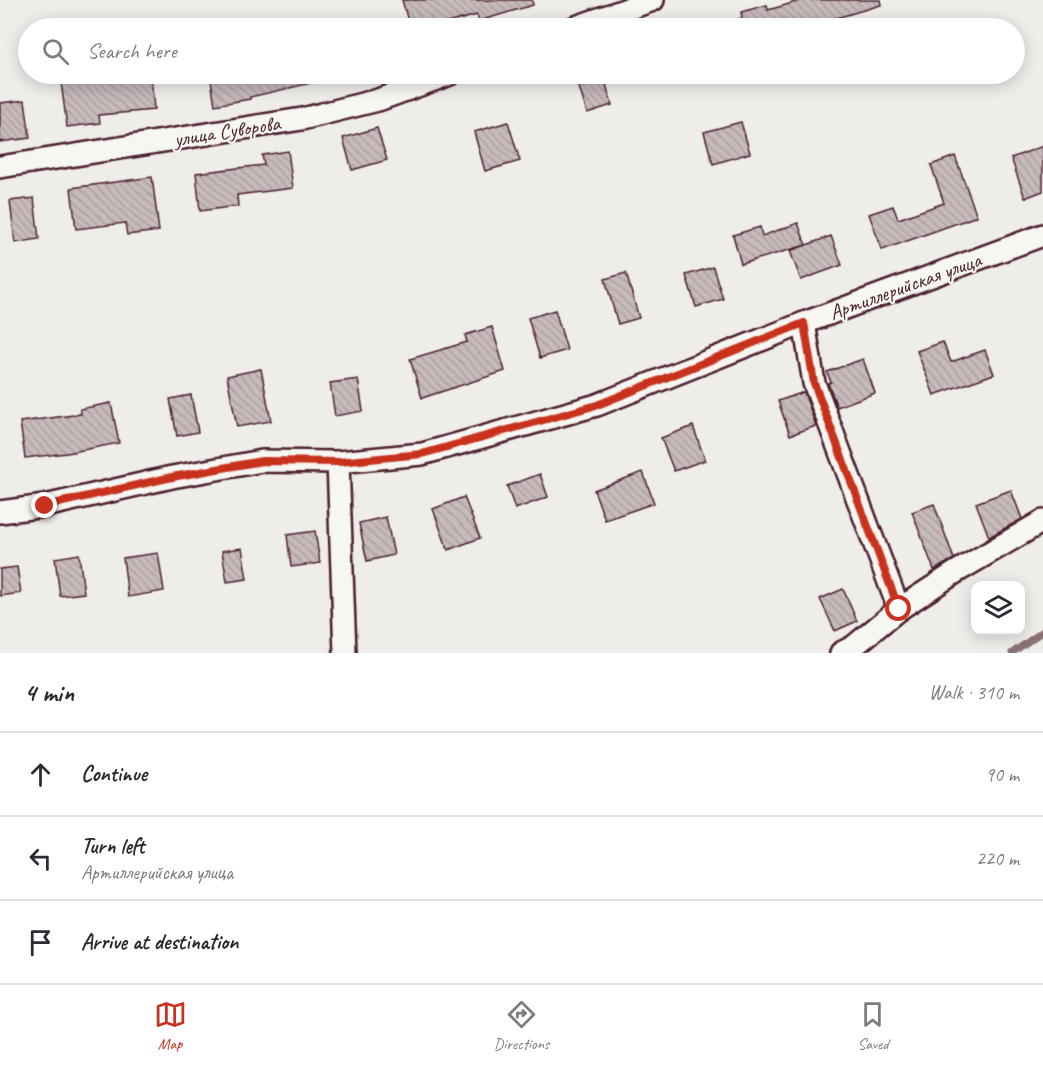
<!DOCTYPE html>
<html lang="en">
<head>
<meta charset="utf-8">
<style>
  body { margin:0; font-family:Caveat,sans-serif; background:#f7f7f7; color:#2b2b33 }
  .controls { position:absolute; right:18px; bottom:18px; display:grid; overflow:hidden; border-radius:12px; box-shadow:0 3px 15px #0003 }
  .controls button { width:54px; height:54px; display:grid; place-items:center; padding:0; border:0; border-bottom:2px solid #e1e1e2; background:#fff; color:#2b2b33; font:30px sans-serif }
  .stop { position:absolute; width:18px; height:18px; margin:-14px; border:4px solid #c8321e; border-radius:50%; background:#fff }
  .stop.end { background:#c8321e; border-color:#fff; box-shadow:0 2px 6px #0008 }
  .list { margin:0; padding:0; list-style:none }
  h2 { display:flex; justify-content:space-between; align-items:center; height:78px; margin:0; padding:0 24px; font-size:26px }
  h2 small { font-size:20px; font-weight:400; color:#7c7c81 }
  .list li { display:grid; grid-template-columns:39px 1fr auto; gap:18px; align-items:center; box-sizing:border-box; height:84px; padding:0 24px; border-top:2px solid #e1e1e2 }
  .list b { display:block; font-size:22px; white-space:nowrap }
  .list p { margin:0; font-size:20px; white-space:nowrap; color:#7c7c81 }
  .list em { font-size:20px; font-style:normal; color:#7c7c81 }
  .icon { flex:none; width:33px; height:33px; fill:none; stroke:currentColor; stroke-width:2; stroke-linecap:round; stroke-linejoin:round }
  .map { position:relative; flex:none; width:1043px; height:653px; overflow:hidden }
  .search { position:absolute; background:#fff; box-shadow:0 3px 15px #0003; left:18px; right:18px; top:18px; height:66px; display:flex; align-items:center; gap:15px; box-sizing:border-box; padding:0 21px; border-radius:33px; color:#7c7c81; font-size:22px }
  .sheet { height:330px; background:#fff }
  nav { display:flex; justify-content:space-around; align-items:center; box-sizing:border-box; height:84px; border-top:2px solid #e1e1e2; background:#fff; font-size:16px; color:#7c7c81 }
  nav a { display:grid; justify-items:center; gap:3px }
  nav .on { color:#c8321e }
  .map>svg:first-child { display:block }
</style>
</head>
<body>
<div class="map">
<svg width="1043" height="653" viewBox="0 0 1043 653">
  <defs>
    <pattern id="building-back-hatch" width="6" height="6" patternUnits="userSpaceOnUse" patternTransform="scale(1.5)"><rect width="6" height="6" fill="#c6babb"/><path d="M-1 5l2 2M0 0l6 6M5-1l2 2" fill="none" stroke="#ac9fa1"/></pattern>
  </defs>
  <rect width="100%" height="100%" fill="#efedea"/>
  <filter id="ink" filterUnits="userSpaceOnUse"><feTurbulence type="fractalNoise" baseFrequency=".0167" numOctaves="2"/><feDisplacementMap in="SourceGraphic" scale="12" xChannelSelector="R" yChannelSelector="G"/><feConvolveMatrix kernelMatrix="1 2 1 2 8 2 1 2 1" color-interpolation-filters="sRGB"/></filter>
  <g filter="url(#ink)">
    <g fill="none" stroke-linecap="round" stroke-linejoin="round">
      <!-- stream -->
      <path stroke="#8a6f74" stroke-width="7" d="M1012 653 1043 631"/>
    </g>
    <!-- building -->
    <g fill="url(#building-back-hatch)" stroke="#4a1f2b" stroke-width="1.5">
      <path d="M402 0H532L533 5 479 21 477 15 429 28H410Z"/>
      <path d="M803 0H880L881 5 802 28H723V23L742 18 741 12 767 5 768 10Z"/>
      <path d="M151 74 154 110 99 115 100 123 67 127 61 82Z"/>
      <path d="M210 74H319L320 81 250 97V99L215 105Z"/>
      <path d="M575 74H603L612 105 587 113Z"/>
      <path d="M25 100 30 138 0 142V103Z"/>
      <path d="M508 122 520 161 485 171 474 132Z"/>
      <path d="M741 122 750 153 713 164 704 132Z"/>
      <path d="M377 128 387 160 352 170 343 138Z"/>
      <path d="M1043 146V191L1025 198 1011 158Z"/>
      <path d="M288 151 293 188 237 195 238 206 200 211 196 173 264 165 262 155Z"/>
      <path d="M955 156 977 216 882 250 869 214 893 206 898 219 944 203 931 165Z"/>
      <path d="M152 177 159 231 127 235 125 223 76 229 71 188Z"/>
      <path d="M34 198 39 239 15 243 10 201Z"/>
      <path d="M798 223 806 245 741 264 733 235 760 227 762 236Z"/>
      <path d="M831 236 842 265 801 280 790 251Z"/>
      <path d="M713 267 723 299 696 307 686 275Z"/>
      <path d="M626 273 639 318 618 324 605 279Z"/>
      <path d="M555 310 567 350 540 358 528 318Z"/>
      <path d="M492 327 505 371 422 398 410 359 467 342 465 335Z"/>
      <path d="M943 342 951 362 985 350 994 374 934 395 917 351Z"/>
      <path d="M863 359 875 393 837 407 828 383 831 382 827 372Z"/>
      <path d="M261 369 271 421 237 427 227 376Z"/>
      <path d="M358 379 363 411 335 416 330 383Z"/>
      <path d="M804 392 816 426 790 435 778 401Z"/>
      <path d="M191 395 198 432 177 436 170 399Z"/>
      <path d="M111 403 119 443 67 453 25 458 20 422 81 414 80 409Z"/>
      <path d="M693 426 705 460 674 471 661 438Z"/>
      <path d="M643 472 654 503 605 520 594 490Z"/>
      <path d="M540 474 548 497 515 509 507 486Z"/>
      <path d="M1011 490 1022 519 989 537 976 503Z"/>
      <path d="M464 497 480 538 448 550 433 509Z"/>
      <path d="M934 504 954 559 934 570 912 512Z"/>
      <path d="M386 517 394 555 367 561 359 523Z"/>
      <path d="M315 531 320 563 291 567 287 535Z"/>
      <path d="M242 548 247 579 227 582 222 551Z"/>
      <path d="M158 553 164 591 128 597 123 558Z"/>
      <path d="M79 554 84 593 60 596 55 558Z"/>
      <path d="M17 567 21 593 0 596V569Z"/>
      <path d="M843 589 857 621 835 631 820 599Z"/>
    </g>
    <g fill="none" stroke-linecap="round" stroke-linejoin="round">
      <!-- street casing -->
      <g stroke="#4a1f2b" stroke-width="26">
        <g id="street">
          <path d="M573 28 653 0"/>
          <path d="M0 167 302 119 378 100 450 74"/>
          <path d="M804 323 814 383 899 609"/>
          <path d="M338 462 345 653"/>
          <path d="M0 512 45 506 172 477 262 461 338 462 422 454 597 405 804 323 1043 235"/>
          <path d="M841 653 853 647 899 609 956 572 1043 521"/>
        </g>
      </g>
      <!-- street -->
      <use href="#street" stroke="#f6f6f2" stroke-width="21"/>
    </g>
  </g>
  <g fill="none" stroke-linecap="round" stroke-linejoin="round" filter="url(#ink)">
    <!-- route -->
    <path stroke="#c8321e" stroke-width="8" d="M45 506 172 477 262 461 338 462 422 454 597 405 804 323 814 383 899 609"/>
  </g>
  <g text-anchor="middle" dominant-baseline="central" stroke-width="4.5" stroke-linejoin="round" paint-order="stroke">
    <!-- street labels -->
    <g font-size="21" fill="#4a1f2b" stroke="#f6f6f2">
      <text transform="translate(227 131) rotate(-9)">улица Суворова</text>
      <text transform="translate(905 286) rotate(-20)">Артиллерийская улица</text>
    </g>
  </g>
</svg>
<div class="controls">
<button><svg class="icon" aria-label="layers" viewBox="0 0 24 24"><path d="M12 4l9 5-9 5-9-5zM3 14l9 5 9-5"/></svg></button>
</div>
<div class="stop" style="left:899px;top:609px"></div>
<div class="stop end" style="left:45px;top:506px"></div>
<div class="search"><svg class="icon" aria-label="search" viewBox="0 0 24 24"><circle cx="10" cy="10" r="6"/><path d="M15 15l6 6"/></svg>Search here</div>
</div>
<section class="sheet">
<h2>4 min<small>Walk · 310 m</small></h2>
<ul class="list">
<li><svg class="icon" aria-label="ahead" viewBox="0 0 24 24"><path d="M12 20V5M6 11l6-6 6 6"/></svg><div><b>Continue</b></div><em>90 m</em></li>
<li><svg class="icon" aria-label="left" viewBox="0 0 24 24"><path d="M17 20v-9H6M10 6l-5 5 5 5"/></svg><div><b>Turn left</b><p>Артиллерийская улица</p></div><em>220 m</em></li>
<li><svg class="icon" aria-label="arrive" viewBox="0 0 24 24"><path d="M6 21V4h12l-3 4 3 4H6"/></svg><div><b>Arrive at destination</b></div></li>
</ul>
</section>
<nav>
<a class="on"><svg class="icon" aria-label="map" viewBox="0 0 24 24"><path d="M3 6l6-2 6 2 6-2v14l-6 2-6-2-6 2zM9 4v14M15 6v14"/></svg>Map</a>
<a><svg class="icon" aria-label="directions" viewBox="0 0 24 24"><path d="M12 3l9 9-9 9-9-9zM9 14v-3h6M13 9l2 2-2 2"/></svg>Directions</a>
<a><svg class="icon" aria-label="saved" viewBox="0 0 24 24"><path d="M7 4h10v16l-5-4-5 4z"/></svg>Saved</a>
</nav>
</body>
</html>
